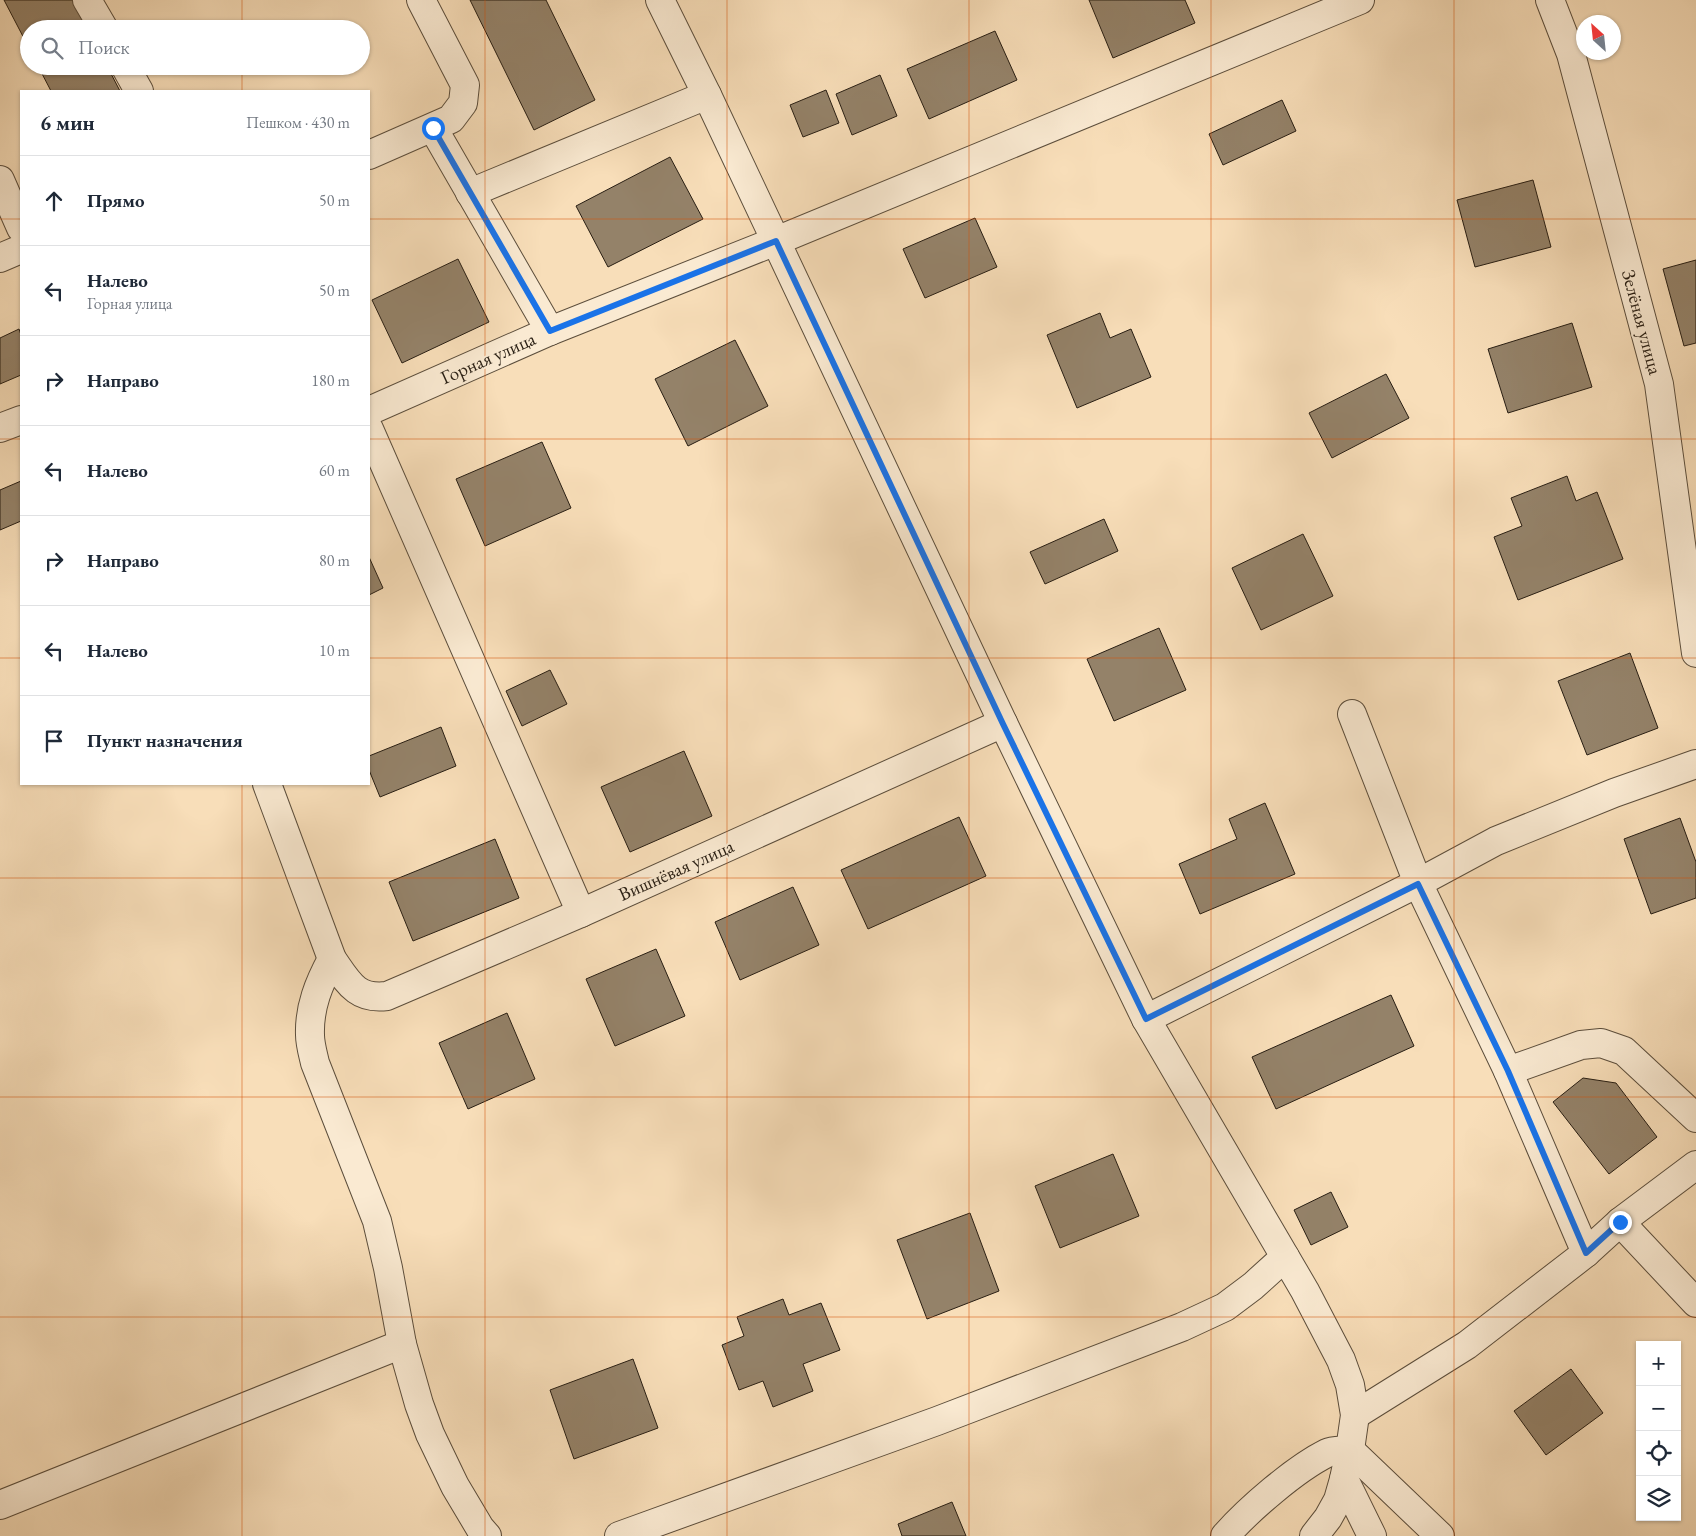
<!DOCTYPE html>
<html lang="ru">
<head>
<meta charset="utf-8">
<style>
  body { margin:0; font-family:"EB Garamond",serif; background:#f6f6f7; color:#1f2937 }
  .controls { position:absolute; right:15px; bottom:15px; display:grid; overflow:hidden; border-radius:0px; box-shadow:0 1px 4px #0004 }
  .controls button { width:45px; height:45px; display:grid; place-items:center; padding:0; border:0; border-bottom:1px solid #e0e1e3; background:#fff; color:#1f2937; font:25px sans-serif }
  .compass { position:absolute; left:1576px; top:15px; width:45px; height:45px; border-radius:50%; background:#fff; box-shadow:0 1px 4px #0004; rotate:333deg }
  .stop { position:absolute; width:15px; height:15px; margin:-11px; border:4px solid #1a73e8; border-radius:50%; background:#fff }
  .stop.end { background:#1a73e8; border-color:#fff; box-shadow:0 1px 5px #0008 }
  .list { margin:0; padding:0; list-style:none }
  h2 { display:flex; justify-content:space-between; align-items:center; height:65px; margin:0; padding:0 20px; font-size:21px }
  h2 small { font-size:16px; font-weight:400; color:#747a83 }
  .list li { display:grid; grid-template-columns:32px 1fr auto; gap:15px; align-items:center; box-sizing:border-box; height:90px; padding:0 20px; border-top:1px solid #e0e1e3 }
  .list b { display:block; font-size:19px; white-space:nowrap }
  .list p { margin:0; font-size:16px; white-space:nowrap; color:#747a83 }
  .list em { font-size:16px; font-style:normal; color:#747a83 }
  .icon { flex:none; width:28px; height:28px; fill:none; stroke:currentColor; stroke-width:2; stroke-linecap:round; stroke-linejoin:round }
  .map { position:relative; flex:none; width:1696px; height:1536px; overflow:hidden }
  .search { position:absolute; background:#fff; box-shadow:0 1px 4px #0004; left:20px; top:20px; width:350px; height:55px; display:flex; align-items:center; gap:12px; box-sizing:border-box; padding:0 18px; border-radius:28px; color:#747a83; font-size:19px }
  .panel { position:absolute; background:#fff; box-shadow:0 1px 4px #0004; left:20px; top:90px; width:350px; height:695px; border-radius:0px }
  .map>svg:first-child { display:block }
</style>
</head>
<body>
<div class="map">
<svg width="1696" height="1536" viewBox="0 0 1696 1536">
  <rect width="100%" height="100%" fill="#f8deb9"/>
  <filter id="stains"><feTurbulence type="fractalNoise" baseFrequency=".004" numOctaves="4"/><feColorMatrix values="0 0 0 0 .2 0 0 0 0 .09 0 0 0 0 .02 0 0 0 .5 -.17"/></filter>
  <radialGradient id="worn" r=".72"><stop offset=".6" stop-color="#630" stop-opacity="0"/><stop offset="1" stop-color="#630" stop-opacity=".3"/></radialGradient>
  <!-- building -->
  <g fill="#948269" stroke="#281e13">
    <path d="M4 0H73L88 29H29V48Z"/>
    <path d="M470 0H546L595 100 534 130Z"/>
    <path d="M1089 0H1185L1195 23 1113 58Z"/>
    <path d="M995 31 1017 80 929 119 907 69Z"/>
    <path d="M38 66H107L120 91H51Z"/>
    <path d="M880 75 897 116 852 135 836 94Z"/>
    <path d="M826 90 839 123 803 137 790 105Z"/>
    <path d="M1282 100 1296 131 1223 165 1209 134Z"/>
    <path d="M670 157 703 219 608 267 576 206Z"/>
    <path d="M1533 180 1551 247 1475 267 1457 200Z"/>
    <path d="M975 218 997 267 925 298 903 249Z"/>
    <path d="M458 259 489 322 402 363 372 300Z"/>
    <path d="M1696 260V343L1684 346 1663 269Z"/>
    <path d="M1100 313 1110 338 1131 329 1151 377 1077 408 1047 335Z"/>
    <path d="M1572 323 1592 387 1508 413 1488 349Z"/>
    <path d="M19 329 21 335V375L0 384V338Z"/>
    <path d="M735 340 768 406 688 446 655 379Z"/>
    <path d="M1386 374 1409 418 1332 458 1309 413Z"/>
    <path d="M542 442 571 508 485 546 456 479Z"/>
    <path d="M1567 476 1576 501 1597 492 1623 559 1518 600 1494 537 1522 526 1511 498Z"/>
    <path d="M21 481V521L0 530V490Z"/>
    <path d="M1104 519 1118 551 1045 584 1030 552Z"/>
    <path d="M1303 534 1333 596 1261 630 1232 568Z"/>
    <path d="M369 557 383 588 369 595Z"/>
    <path d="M1159 628 1186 690 1114 721 1087 659Z"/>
    <path d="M1630 653 1658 728 1587 755 1558 681Z"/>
    <path d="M550 670 567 704 522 726 506 691Z"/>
    <path d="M441 727 456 766 380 797 369 770V756Z"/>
    <path d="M684 751 712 816 630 852 601 787Z"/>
    <path d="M1265 803 1295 874 1200 914 1179 864 1237 839 1229 819Z"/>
    <path d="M959 817 986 876 868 929 841 870Z"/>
    <path d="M1680 818 1696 862V898L1651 914 1624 839Z"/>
    <path d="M495 839 519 898 413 941 389 882Z"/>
    <path d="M793 887 819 945 740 980 715 922Z"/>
    <path d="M656 949 685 1016 615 1046 586 979Z"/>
    <path d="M1391 995 1414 1046 1276 1109 1252 1057Z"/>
    <path d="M507 1013 535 1079 468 1109 439 1043Z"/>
    <path d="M1583 1078 1616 1083 1657 1137 1609 1174 1553 1102Z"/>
    <path d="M1113 1154 1139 1216 1060 1248 1035 1186Z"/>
    <path d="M1331 1192 1348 1227 1311 1245 1294 1210Z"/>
    <path d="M970 1213 999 1291 927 1319 897 1240Z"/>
    <path d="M783 1299 789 1315 821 1303 840 1350 803 1364 813 1391 773 1407 763 1381 739 1390 722 1345 744 1336 737 1317Z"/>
    <path d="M633 1359 658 1428 574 1459 550 1390Z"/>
    <path d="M1571 1369 1603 1413 1546 1455 1514 1411Z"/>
    <path d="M952 1502 966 1536H902L898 1524Z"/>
  </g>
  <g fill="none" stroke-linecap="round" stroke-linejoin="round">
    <!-- minor casing -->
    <g stroke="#5c4e3c" stroke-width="30">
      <g id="minor">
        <path d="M87 0 104 29"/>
        <path d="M660 0 707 95 1003 723 1146 1019 1305 1291 1341 1360 1350 1385 1355 1415 1350 1450 1344 1479 1338 1500 1328 1518 1314 1536"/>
        <path d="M1550 0 1571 54 1659 384 1696 653"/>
        <path d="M125 66 139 91"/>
        <path d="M433 128 550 331"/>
        <path d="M369 155 451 119 463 103 465 85 421 0"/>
        <path d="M0 180 21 228"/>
        <path d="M470 193 707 95"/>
        <path d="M0 258 21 249"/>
        <path d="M369 411 550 331 776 241 1360 0"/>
        <path d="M0 428 21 420"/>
        <path d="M369 429 581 913"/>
        <path d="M1352 714 1418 883 1508 1071 1586 1253"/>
        <path d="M267 784 332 959C348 982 356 1000 387 996L581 913 1003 723"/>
        <path d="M332 959C319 983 309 1007 310 1035 310 1044 313 1054 315 1063L377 1221 388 1268 402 1344 419 1404 430 1434 455 1486 480 1528 487 1536"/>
        <path d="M1146 1019 1418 883 1496 841 1614 793 1696 764"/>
        <path d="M1508 1071 1581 1045 1601 1043 1624 1051 1696 1118"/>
        <path d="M1620 1222 1696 1303"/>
        <path d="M1355 1415 1467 1345 1586 1253 1620 1222 1696 1165"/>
        <path d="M1344 1479 1372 1536"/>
        <path d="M0 1505 402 1344"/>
        <path d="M619 1536 937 1421 1182 1327 1225 1307 1253 1286 1285 1257"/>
        <path d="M1225 1536C1249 1509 1295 1469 1327 1453 1333 1450 1343 1451 1350 1450L1440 1536"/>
      </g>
    </g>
    <!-- minor -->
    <use href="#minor" stroke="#faead2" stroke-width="28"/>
  </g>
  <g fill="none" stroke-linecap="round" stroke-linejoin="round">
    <!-- route -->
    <path stroke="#1a73e8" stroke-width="6" d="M433 128 550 331 776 241 1003 724 1146 1019 1418 884 1508 1071 1586 1253 1620 1222"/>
  </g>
  <!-- grid -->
  <path fill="none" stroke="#d5530d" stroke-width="1" stroke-opacity="0.55" d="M242 0V29M485 0V1536M727 0V1536M969 0V1536M1211 0V1536M1454 0V1536M242 66V91M0 219H21M369 219H1696M0 439H21M369 439H1696M0 658H21M369 658H1696M242 784V1536M0 878H1696M0 1097H1696M0 1317H1696"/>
  <g text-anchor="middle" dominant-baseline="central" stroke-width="4" stroke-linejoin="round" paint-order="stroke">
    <!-- street labels -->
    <g font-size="19" fill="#281e13" stroke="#faead2">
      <text transform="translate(1642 322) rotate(75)">Зелёная улица</text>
      <text transform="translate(488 358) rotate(-24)">Горная улица</text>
      <text transform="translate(676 870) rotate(-24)">Вишнёвая улица</text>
    </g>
  </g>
  <rect width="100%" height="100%" filter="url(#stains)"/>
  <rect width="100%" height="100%" fill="url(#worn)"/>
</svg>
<div class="controls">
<button>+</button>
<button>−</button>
<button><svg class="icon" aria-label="locate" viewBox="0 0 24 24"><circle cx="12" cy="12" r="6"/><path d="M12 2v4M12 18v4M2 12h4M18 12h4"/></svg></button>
<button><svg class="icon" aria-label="layers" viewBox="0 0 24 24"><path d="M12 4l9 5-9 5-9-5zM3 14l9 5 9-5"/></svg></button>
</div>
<svg class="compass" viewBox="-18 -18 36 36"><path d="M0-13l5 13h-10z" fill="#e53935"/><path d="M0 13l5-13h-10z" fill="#747a83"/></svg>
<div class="stop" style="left:433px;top:128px"></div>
<div class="stop end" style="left:1620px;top:1222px"></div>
<div class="search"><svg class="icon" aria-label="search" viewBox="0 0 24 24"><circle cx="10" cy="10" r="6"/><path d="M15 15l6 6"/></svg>Поиск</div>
<section class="panel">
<h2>6 мин<small>Пешком · 430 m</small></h2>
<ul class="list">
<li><svg class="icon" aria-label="ahead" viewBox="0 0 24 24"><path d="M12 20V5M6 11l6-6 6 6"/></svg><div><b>Прямо</b></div><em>50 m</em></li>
<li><svg class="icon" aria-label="left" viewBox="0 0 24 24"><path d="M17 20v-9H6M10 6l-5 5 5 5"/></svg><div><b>Налево</b><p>Горная улица</p></div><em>50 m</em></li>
<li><svg class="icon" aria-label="right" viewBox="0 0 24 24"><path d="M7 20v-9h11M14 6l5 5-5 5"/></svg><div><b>Направо</b></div><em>180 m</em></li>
<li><svg class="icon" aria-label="left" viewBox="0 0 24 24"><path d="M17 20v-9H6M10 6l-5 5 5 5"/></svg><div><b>Налево</b></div><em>60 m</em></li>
<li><svg class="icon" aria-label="right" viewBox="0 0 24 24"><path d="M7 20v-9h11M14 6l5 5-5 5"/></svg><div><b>Направо</b></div><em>80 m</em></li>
<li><svg class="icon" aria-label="left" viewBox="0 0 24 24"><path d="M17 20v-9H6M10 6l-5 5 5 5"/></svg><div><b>Налево</b></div><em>10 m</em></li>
<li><svg class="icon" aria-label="arrive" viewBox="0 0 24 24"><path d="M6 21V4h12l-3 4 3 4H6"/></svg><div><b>Пункт назначения</b></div></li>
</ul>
</section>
</div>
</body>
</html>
